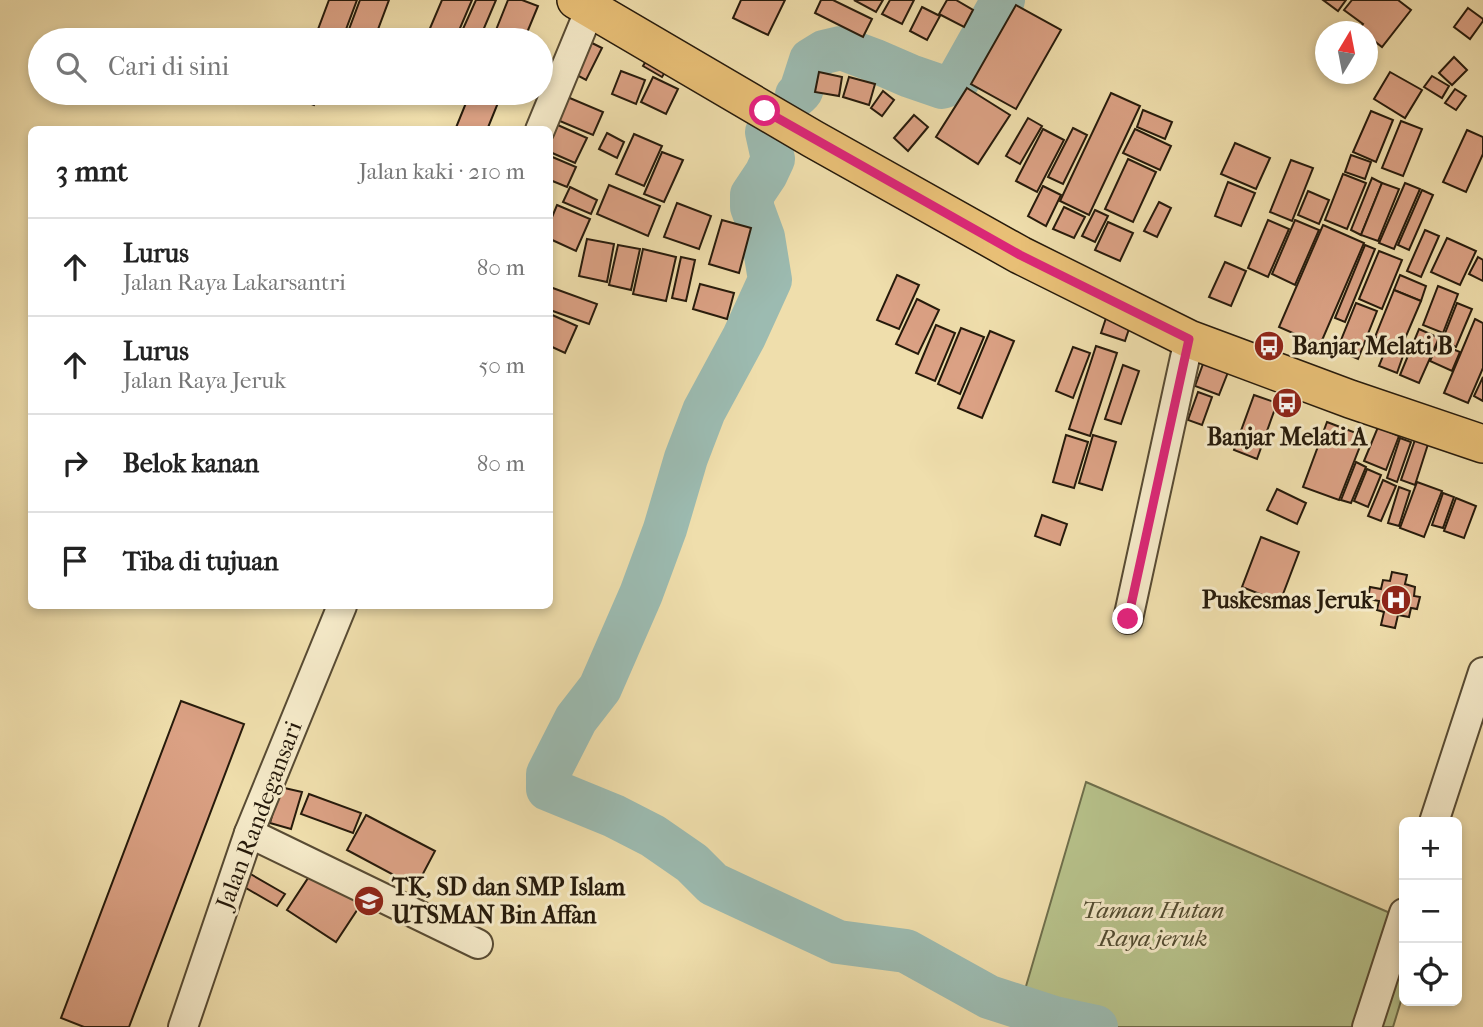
<!DOCTYPE html>
<html lang="id">
<head>
<meta charset="utf-8">
<style>
  body { margin:0; font-family:"IM FELL French Canon",serif; background:#f6f6f6; color:#222 }
  .controls { position:absolute; right:21px; bottom:21px; display:grid; overflow:hidden; border-radius:10px; box-shadow:0 4px 10px #0003 }
  .controls button { width:63px; height:63px; display:grid; place-items:center; padding:0; border:0; border-bottom:2px solid #e0e0e0; background:#fff; color:#222; font:35px sans-serif }
  .compass { position:absolute; left:1315px; top:21px; width:63px; height:63px; border-radius:50%; background:#fff; box-shadow:0 4px 10px #0003; rotate:10deg }
  .stop { position:absolute; width:21px; height:21px; margin:-16px; border:5px solid #db2777; border-radius:50%; background:#fff }
  .stop.end { background:#db2777; border-color:#fff; box-shadow:0 2px 7px #0008 }
  .list { margin:0; padding:0; list-style:none }
  h2 { display:flex; justify-content:space-between; align-items:center; height:91px; margin:0; padding:0 28px; font-size:30px }
  h2 small { font-size:23px; font-weight:400; color:#767676 }
  .list li { display:grid; grid-template-columns:46px 1fr auto; gap:21px; align-items:center; box-sizing:border-box; height:98px; padding:0 28px; border-top:2px solid #e0e0e0 }
  .list b { display:block; font-size:26px; white-space:nowrap }
  .list p { margin:0; font-size:23px; white-space:nowrap; color:#767676 }
  .list em { font-size:23px; font-style:normal; color:#767676 }
  .icon { flex:none; width:38px; height:38px; fill:none; stroke:currentColor; stroke-width:2; stroke-linecap:round; stroke-linejoin:round }
  .map { position:relative; flex:none; width:1483px; height:1027px; overflow:hidden }
  .search { position:absolute; background:#fff; box-shadow:0 4px 10px #0003; left:28px; top:28px; width:525px; height:77px; display:flex; align-items:center; gap:18px; box-sizing:border-box; padding:0 24px; border-radius:38px; color:#767676; font-size:26px }
  .panel { position:absolute; background:#fff; box-shadow:0 4px 10px #0003; left:28px; top:126px; width:525px; height:483px; border-radius:10px }
  .map>svg:first-child { display:block }
</style>
</head>
<body>
<div class="map">
<svg width="1483" height="1027" viewBox="0 0 1483 1027">
  <rect width="100%" height="100%" fill="#efdeac"/>
  <filter id="stains"><feTurbulence type="fractalNoise" baseFrequency=".00286" numOctaves="4"/><feColorMatrix values="0 0 0 0 .2 0 0 0 0 .09 0 0 0 0 .02 0 0 0 .5 -.17"/></filter>
  <radialGradient id="worn" r=".72"><stop offset=".6" stop-color="#630" stop-opacity="0"/><stop offset="1" stop-color="#630" stop-opacity=".3"/></radialGradient>
  <!-- green -->
  <path fill="#b7c28b" stroke="#6e6e4b" stroke-width="2" d="M1086 782 1404 919V991L1393 1027H1014Z"/>
  <g fill="none" stroke-linecap="round" stroke-linejoin="round">
    <!-- river -->
    <g stroke="#9cbbb1" stroke-width="44">
      <path d="M797 95 801 91 811 60 824 52 841 48 873 60 910 76 942 87 957 82 1003 0"/>
      <path d="M775 116 767 132 773 159 766 174 752 195V207L763 237 770 280 744 337 704 411 686 458 665 529 641 594 600 688 576 719 548 774V789L614 816 653 836 692 863 713 884 838 942 906 951 989 997 1054 1018 1096 1027"/>
    </g>
  </g>
  <!-- building -->
  <g fill="#dba184" stroke="#261a0b" stroke-width="2">
    <path d="M329 0H357L342 40H314Z"/>
    <path d="M360 0H389L374 40H345Z"/>
    <path d="M442 0H472L455 40H425Z"/>
    <path d="M476 0H496L479 40H458Z"/>
    <path d="M508 0H522L538 6 524 40H492Z"/>
    <path d="M741 0H785L768 35 733 18Z"/>
    <path d="M821 0H833L872 19 863 37 815 13Z"/>
    <path d="M854 0H883L876 12Z"/>
    <path d="M890 0H914L902 24 882 14Z"/>
    <path d="M947 0H956L973 10 964 27 939 14Z"/>
    <path d="M1323 0H1346L1338 11Z"/>
    <path d="M1352 0H1398L1411 10 1382 47 1368 36V32H1361L1359 30 1363 24 1344 10Z"/>
    <path d="M1016 5 1061 30 1016 109 971 84Z"/>
    <path d="M922 7 940 16 927 40 910 31Z"/>
    <path d="M1468 8 1483 19V21L1470 39 1454 27Z"/>
    <path d="M588 41 602 48 586 80 573 73Z"/>
    <path d="M649 56 668 67 662 77 643 66Z"/>
    <path d="M1454 57 1467 70 1452 85 1439 73Z"/>
    <path d="M621 71 645 80 636 104 612 94Z"/>
    <path d="M819 72 842 77 839 96 815 92Z"/>
    <path d="M1390 72 1422 90 1405 118 1374 99Z"/>
    <path d="M1432 76 1449 86 1442 98 1424 87Z"/>
    <path d="M653 77 678 89 666 114 641 102Z"/>
    <path d="M849 77 875 84 869 105 843 97Z"/>
    <path d="M967 88 1010 115 978 164 936 137Z"/>
    <path d="M1455 89 1466 96 1456 110 1445 103Z"/>
    <path d="M883 91 894 100 882 116 871 108Z"/>
    <path d="M299 93H319L314 105 297 99Z"/>
    <path d="M470 93H502L487 130H455Z"/>
    <path d="M1111 93 1140 106 1089 215 1060 201Z"/>
    <path d="M565 96 603 112 593 135 555 119Z"/>
    <path d="M1143 110 1172 122 1165 139 1137 127Z"/>
    <path d="M1371 111 1393 120 1376 162 1353 152Z"/>
    <path d="M914 115 928 127 908 151 894 138Z"/>
    <path d="M1028 118 1042 126 1020 164 1006 156Z"/>
    <path d="M1401 121 1422 129 1403 176 1382 168Z"/>
    <path d="M551 122 587 138 575 163 550 152Z"/>
    <path d="M1073 128 1087 135 1063 184 1048 177Z"/>
    <path d="M1043 129 1064 140 1037 192 1016 181Z"/>
    <path d="M1135 129 1171 146 1160 170 1123 153Z"/>
    <path d="M1467 130 1483 137V154L1466 192 1443 182Z"/>
    <path d="M607 133 624 142 617 158 599 149Z"/>
    <path d="M634 134 662 146 644 186 616 174Z"/>
    <path d="M1235 143 1270 158 1256 189 1221 174Z"/>
    <path d="M662 152 683 160 664 202 644 194Z"/>
    <path d="M1351 155 1371 162 1365 179 1345 172Z"/>
    <path d="M550 156 576 167 567 187 550 180Z"/>
    <path d="M1128 159 1156 172 1133 222 1105 209Z"/>
    <path d="M1291 160 1313 168 1292 221 1270 212Z"/>
    <path d="M1343 174 1366 183 1347 229 1325 220Z"/>
    <path d="M1372 178 1382 183 1361 235 1351 230Z"/>
    <path d="M1228 182 1255 193 1241 226 1215 216Z"/>
    <path d="M1382 183 1399 189 1378 241 1361 235Z"/>
    <path d="M1405 183 1420 189 1394 249 1379 243Z"/>
    <path d="M609 185 660 206 648 236 597 214Z"/>
    <path d="M1043 186 1061 195 1046 226 1028 216Z"/>
    <path d="M570 187 597 200 591 214 563 202Z"/>
    <path d="M1422 190 1433 195 1409 250 1398 245Z"/>
    <path d="M1308 191 1329 200 1319 224 1298 215Z"/>
    <path d="M1159 202 1171 208 1157 237 1144 231Z"/>
    <path d="M677 203 711 216 699 249 664 237Z"/>
    <path d="M557 205 590 219 576 251 550 239V222Z"/>
    <path d="M1064 207 1085 217 1074 238 1053 229Z"/>
    <path d="M1095 210 1108 216 1095 242 1082 236Z"/>
    <path d="M722 220 751 228 739 273 709 264Z"/>
    <path d="M1268 220 1289 229 1268 277 1248 268Z"/>
    <path d="M1295 220 1319 230 1295 285 1272 274Z"/>
    <path d="M1108 222 1133 233 1120 261 1095 250Z"/>
    <path d="M1323 225 1364 243 1320 345 1279 327Z"/>
    <path d="M1425 230 1439 236 1421 277 1407 271Z"/>
    <path d="M1447 238 1476 251 1460 285 1431 272Z"/>
    <path d="M587 239 614 244 607 282 579 276Z"/>
    <path d="M618 245 640 249 631 290 609 285Z"/>
    <path d="M1365 245 1375 249 1345 322 1335 318Z"/>
    <path d="M643 249 676 257 666 301 633 294Z"/>
    <path d="M1379 251 1402 260 1382 309 1359 299Z"/>
    <path d="M681 257 695 260 686 301 672 298Z"/>
    <path d="M1478 257 1483 260V281L1469 274Z"/>
    <path d="M1225 262 1246 271 1231 306 1209 297Z"/>
    <path d="M897 275 919 285 899 329 877 320Z"/>
    <path d="M1400 275 1426 286 1421 301 1394 290Z"/>
    <path d="M700 284 734 293 727 319 693 309Z"/>
    <path d="M1438 286 1458 294 1443 333 1423 325Z"/>
    <path d="M550 287 597 304 589 324 550 310Z"/>
    <path d="M1394 290 1421 301 1401 348 1375 337Z"/>
    <path d="M917 299 939 310 918 354 896 344Z"/>
    <path d="M1356 303 1377 311 1358 359 1337 350Z"/>
    <path d="M1457 303 1472 309 1456 347 1442 341Z"/>
    <path d="M550 314 577 326 565 353 550 346Z"/>
    <path d="M1106 318 1130 326 1125 341 1101 333Z"/>
    <path d="M1475 319 1483 323V368L1468 403 1444 393Z"/>
    <path d="M936 325 955 333 935 381 916 373Z"/>
    <path d="M961 328 984 337 960 394 938 384Z"/>
    <path d="M1419 329 1439 338 1419 383 1400 375Z"/>
    <path d="M990 331 1014 341 982 418 958 408Z"/>
    <path d="M1438 343 1460 352 1452 371 1430 361Z"/>
    <path d="M1096 346 1117 353 1090 436 1069 429Z"/>
    <path d="M1387 346 1404 353 1397 373 1379 366Z"/>
    <path d="M1073 347 1090 353 1073 398 1056 391Z"/>
    <path d="M1207 353 1232 362 1219 395 1195 386Z"/>
    <path d="M1123 365 1139 371 1121 424 1105 419Z"/>
    <path d="M1483 377V401L1474 396Z"/>
    <path d="M1198 392 1212 397 1202 425 1188 420Z"/>
    <path d="M1254 395 1277 403 1257 459 1234 450Z"/>
    <path d="M1327 422 1364 436 1339 500 1303 487Z"/>
    <path d="M1378 427 1399 436 1386 470 1364 461Z"/>
    <path d="M1066 435 1088 442 1074 488 1053 482Z"/>
    <path d="M1093 435 1116 442 1102 490 1079 483Z"/>
    <path d="M1416 437 1429 441 1415 485 1401 480Z"/>
    <path d="M1400 438 1411 442 1397 482 1387 478Z"/>
    <path d="M1356 462 1366 467 1351 503 1341 500Z"/>
    <path d="M1367 469 1381 475 1368 507 1354 501Z"/>
    <path d="M1383 480 1396 486 1381 521 1368 516Z"/>
    <path d="M1417 482 1442 491 1424 537 1400 528Z"/>
    <path d="M1399 487 1410 491 1399 526 1388 523Z"/>
    <path d="M1277 489 1306 503 1297 524 1267 510Z"/>
    <path d="M1443 493 1454 497 1443 528 1432 525Z"/>
    <path d="M1456 498 1476 506 1464 538 1444 531Z"/>
    <path d="M1042 515 1067 524 1060 545 1035 536Z"/>
    <path d="M1261 537 1299 552 1280 602 1242 587Z"/>
    <path d="M1392 572 1407 575 1405 584 1415 587 1414 596 1420 597 1417 609 1411 608 1409 617 1398 615 1395 628 1381 625 1384 612 1377 610 1379 601 1368 599 1370 587 1381 589 1383 580 1390 581Z"/>
    <path d="M181 701 244 724 129 1027H84L61 1018Z"/>
    <path d="M280 787 302 792 291 829 270 823Z"/>
    <path d="M309 794 361 813 353 833 301 814Z"/>
    <path d="M366 815 435 851 416 887 347 850Z"/>
    <path d="M316 866 365 898 336 942 287 910Z"/>
    <path d="M247 872 285 894 277 906 239 884Z"/>
  </g>
  <g fill="none" stroke-linecap="round" stroke-linejoin="round">
    <!-- minor casing -->
    <g stroke="#584b33" stroke-width="32">
      <g id="minor">
        <path d="M540 130 590 9"/>
        <path d="M1128 619 1189 339"/>
        <path d="M1434 822 1483 672"/>
        <path d="M249 833 478 944"/>
        <path d="M183 1027 249 833 342 606"/>
        <path d="M1367 1027 1404 913"/>
      </g>
    </g>
    <!-- major casing -->
    <g stroke="#261a0b" stroke-width="40">
      <path id="major" d="M576 0 813 139 1020 255 1189 339 1350 399 1483 444"/>
    </g>
    <!-- minor -->
    <use href="#minor" stroke="#f5eac9" stroke-width="28"/>
    <!-- major -->
    <use href="#major" stroke="#e8bf76" stroke-width="37"/>
  </g>
  <g fill="none" stroke-linecap="round" stroke-linejoin="round">
    <!-- route -->
    <path stroke="#db2777" stroke-width="9" d="M765 111 1020 255 1189 339 1128 619"/>
  </g>
  <!-- icons -->
  <defs>
    <g id="bus-disc" transform="scale(1.575)"><circle r="9.5" fill="#8f2418" stroke="#f5eac9"/><path d="M-5-6H5V4H4V6H2V4H-2V6H-4V4H-5ZM-3.5-4V0h7V-4ZM-3.5 1.2v1.5H-2V1.2ZM2 1.2v1.5H3.5V1.2Z" fill="#fff"/></g>
    <g id="hospital-disc" transform="scale(1.575)"><circle r="9.5" fill="#8f2418" stroke="#f5eac9"/><path d="M-5-5h3v3.5h4V-5h3V5h-3V1.5h-4V5h-3Z" fill="#fff"/></g>
    <g id="school-disc" transform="scale(1.575)"><circle r="9.5" fill="#8f2418" stroke="#f5eac9"/><path d="M0-5L7-2L0 1L-7-2ZM-4 1L0 2.5L4 1V4Q0 6-4 4Z" fill="#fff"/></g>
  </defs>
  <g fill-rule="evenodd">
    <use href="#bus-disc" x="1269" y="346"/>
    <use href="#bus-disc" x="1287" y="403"/>
    <use href="#hospital-disc" x="1396" y="600"/>
    <use href="#school-disc" x="369" y="901"/>
  </g>
  <g text-anchor="middle" dominant-baseline="central" stroke-width="6" stroke-linejoin="round" paint-order="stroke">
    <!-- poi labels -->
    <g font-size="24" font-weight="bold" fill="#261a0b" stroke="#f5eac9" text-anchor="start">
      <text x="1292" y="346">Banjar Melati B</text>
      <text x="1287" y="437" text-anchor="middle">Banjar Melati A</text>
      <text x="1373" y="600" text-anchor="end">Puskesmas Jeruk</text>
      <text x="392" y="887">TK, SD dan SMP Islam<tspan x="392" dy="28">UTSMAN Bin Affan</tspan></text>
    </g>
    <!-- street labels -->
    <g font-size="24" fill="#261a0b" stroke="#f5eac9">
      <text transform="translate(259 815) rotate(-69)">Jalan Randegansari</text>
    </g>
    <!-- park labels -->
    <g font-size="24" font-style="italic" fill="#524c31" stroke="#f5eac9">
      <text x="1153" y="910">Taman Hutan<tspan x="1153" dy="28">Raya jeruk</tspan></text>
    </g>
  </g>
  <rect width="100%" height="100%" filter="url(#stains)"/>
  <rect width="100%" height="100%" fill="url(#worn)"/>
</svg>
<div class="controls">
<button>+</button>
<button>−</button>
<button><svg class="icon" aria-label="locate" viewBox="0 0 24 24"><circle cx="12" cy="12" r="6"/><path d="M12 2v4M12 18v4M2 12h4M18 12h4"/></svg></button>
</div>
<svg class="compass" viewBox="-18 -18 36 36"><path d="M0-13l5 13h-10z" fill="#e53935"/><path d="M0 13l5-13h-10z" fill="#767676"/></svg>
<div class="stop" style="left:765px;top:111px"></div>
<div class="stop end" style="left:1128px;top:619px"></div>
<div class="search"><svg class="icon" aria-label="search" viewBox="0 0 24 24"><circle cx="10" cy="10" r="6"/><path d="M15 15l6 6"/></svg>Cari di sini</div>
<section class="panel">
<h2>3 mnt<small>Jalan kaki · 210 m</small></h2>
<ul class="list">
<li><svg class="icon" aria-label="ahead" viewBox="0 0 24 24"><path d="M12 20V5M6 11l6-6 6 6"/></svg><div><b>Lurus</b><p>Jalan Raya Lakarsantri</p></div><em>80 m</em></li>
<li><svg class="icon" aria-label="ahead" viewBox="0 0 24 24"><path d="M12 20V5M6 11l6-6 6 6"/></svg><div><b>Lurus</b><p>Jalan Raya Jeruk</p></div><em>50 m</em></li>
<li><svg class="icon" aria-label="right" viewBox="0 0 24 24"><path d="M7 20v-9h11M14 6l5 5-5 5"/></svg><div><b>Belok kanan</b></div><em>80 m</em></li>
<li><svg class="icon" aria-label="arrive" viewBox="0 0 24 24"><path d="M6 21V4h12l-3 4 3 4H6"/></svg><div><b>Tiba di tujuan</b></div></li>
</ul>
</section>
</div>
</body>
</html>
